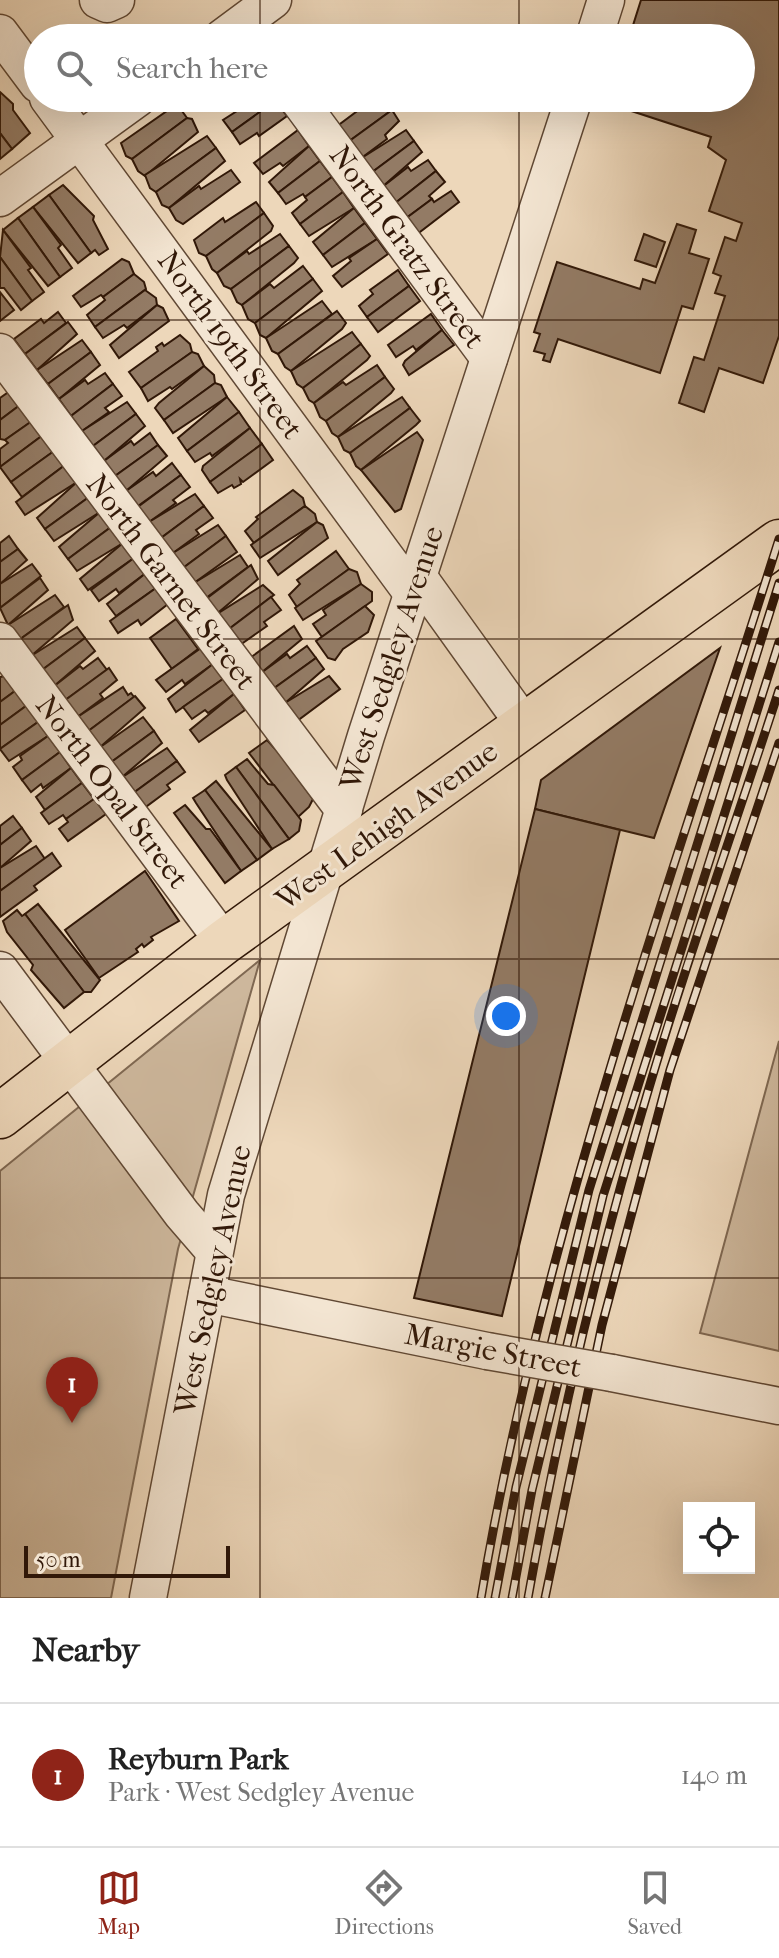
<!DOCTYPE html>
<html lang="en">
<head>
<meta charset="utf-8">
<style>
  body { margin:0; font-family:"IM FELL French Canon",serif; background:#f2f2f2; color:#222 }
  .controls { position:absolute; right:24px; bottom:24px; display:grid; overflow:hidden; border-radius:0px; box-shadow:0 8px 32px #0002 }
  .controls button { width:72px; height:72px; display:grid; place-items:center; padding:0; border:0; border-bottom:2px solid #e0e0e0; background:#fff; color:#222; font:40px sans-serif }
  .scale { position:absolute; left:24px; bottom:20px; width:206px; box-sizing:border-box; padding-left:8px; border:4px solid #311808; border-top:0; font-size:22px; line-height:28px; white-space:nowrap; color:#311808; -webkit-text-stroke:6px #f3e5d2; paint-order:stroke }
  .you { position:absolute; left:506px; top:1016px; width:28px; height:28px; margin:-20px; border:6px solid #fff; border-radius:50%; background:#1a73e8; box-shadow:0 0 0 12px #1a73e833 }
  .badge { display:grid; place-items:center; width:52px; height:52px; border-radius:50%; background:#8f2418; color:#fff; font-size:26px; font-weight:700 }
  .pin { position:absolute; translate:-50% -66px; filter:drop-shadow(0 2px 4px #0008) }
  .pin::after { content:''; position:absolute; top:42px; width:28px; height:24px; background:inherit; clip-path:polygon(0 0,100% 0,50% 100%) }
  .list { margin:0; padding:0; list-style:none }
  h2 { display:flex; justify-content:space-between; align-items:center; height:104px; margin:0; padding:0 32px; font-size:34px }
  h2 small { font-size:26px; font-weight:400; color:#767676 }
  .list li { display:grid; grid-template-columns:52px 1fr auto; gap:24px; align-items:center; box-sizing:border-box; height:144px; padding:0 32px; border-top:2px solid #e0e0e0 }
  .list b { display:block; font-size:30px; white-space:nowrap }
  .list p { margin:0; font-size:26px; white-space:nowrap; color:#767676 }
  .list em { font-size:26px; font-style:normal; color:#767676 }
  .icon { flex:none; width:44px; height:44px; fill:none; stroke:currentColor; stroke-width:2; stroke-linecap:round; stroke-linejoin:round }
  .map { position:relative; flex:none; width:779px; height:1598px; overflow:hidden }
  .search { position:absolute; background:#fff; box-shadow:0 8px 32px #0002; left:24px; right:24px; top:24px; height:88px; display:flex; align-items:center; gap:20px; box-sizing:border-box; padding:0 28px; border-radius:44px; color:#767676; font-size:30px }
  .sheet { height:248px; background:#fff }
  nav { display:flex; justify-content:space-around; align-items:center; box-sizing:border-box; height:112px; border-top:2px solid #e0e0e0; background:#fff; font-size:22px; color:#767676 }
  nav a { display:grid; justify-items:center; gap:4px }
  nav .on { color:#8f2418 }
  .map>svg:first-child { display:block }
</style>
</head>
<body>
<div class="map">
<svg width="779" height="1598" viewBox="0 0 779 1598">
  <rect width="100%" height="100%" fill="#edd7ba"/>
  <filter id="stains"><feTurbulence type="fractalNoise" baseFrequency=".0025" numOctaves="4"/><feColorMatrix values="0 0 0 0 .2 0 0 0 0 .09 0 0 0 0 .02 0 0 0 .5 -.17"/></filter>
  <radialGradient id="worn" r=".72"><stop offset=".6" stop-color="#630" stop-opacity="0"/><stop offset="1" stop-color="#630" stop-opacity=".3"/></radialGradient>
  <!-- green -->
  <g fill="#cdb79c" stroke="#7f6852" stroke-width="2">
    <path d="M260 960 178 1249 111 1598H0V1171Z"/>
    <path d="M779 1041V1351L700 1333Z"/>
  </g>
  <!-- building -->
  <g fill="#937b65" stroke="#311808" stroke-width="2">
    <path d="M641 0H779V336L763 383 719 368 704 412 679 403 694 357 704 360 725 296 715 293 721 276 713 273 725 237 736 241 742 223 709 211 726 160 708 147 711 137 610 104 612 98H741V38H629Z"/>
    <path d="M0 92 13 104V110L30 133 12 149 0 133Z"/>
    <path d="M247 98 275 101 232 132 223 120 240 109 237 105Z"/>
    <path d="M383 99 392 110 348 142 336 127 364 106 366 110Z"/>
    <path d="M275 101 287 116 259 136 257 133 240 144 232 132Z"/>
    <path d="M177 104 187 118 132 159 126 156 121 143Z"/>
    <path d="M392 110 399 121 385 135 387 139 360 159 348 142Z"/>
    <path d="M187 118 192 119 198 132 145 176 138 171 132 159Z"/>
    <path d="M298 130 309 146 283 166 280 163 263 174 254 163Z"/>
    <path d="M406 130 414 141 371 173 360 159Z"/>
    <path d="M0 133 12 149 0 159Z"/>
    <path d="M207 136 216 148 156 192 150 188 145 175Z"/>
    <path d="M414 141 422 152 381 188 371 173Z"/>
    <path d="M309 146 320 161 278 193 269 182Z"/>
    <path d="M216 148 225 161 169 208 162 205 156 192Z"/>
    <path d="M428 160 436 171 394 204 381 188 408 167 411 171Z"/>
    <path d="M320 161 332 177 305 197 303 194 286 204 278 193Z"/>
    <path d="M231 170 240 182 183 224 176 220 169 208 199 186 201 189Z"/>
    <path d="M436 171 445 182 429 196 432 199 405 219 394 204Z"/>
    <path d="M332 177 343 192 300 224 292 213 307 200 305 197Z"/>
    <path d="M63 185 94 216 93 220 108 249 99 255 95 250 91 253 49 195Z"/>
    <path d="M451 191 459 202 416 235 405 219 432 199 434 202Z"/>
    <path d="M343 192 354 208 309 236 300 224Z"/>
    <path d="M49 195 91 253 78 263 33 207Z"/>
    <path d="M256 202 264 213 206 256 199 253 194 240 223 218 225 222Z"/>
    <path d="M33 207 61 245 58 248 72 268 60 277 18 218Z"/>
    <path d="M354 208 365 223 323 255 313 242Z"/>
    <path d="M264 213 273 226 271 231 217 273 212 269 206 256Z"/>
    <path d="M18 218 60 277 48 286 3 230Z"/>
    <path d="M365 223 377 239 332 267 323 255Z"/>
    <path d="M677 224 696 230 689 253 709 259 693 309 682 306 660 373 558 339 550 362 543 360 545 354 534 351 540 334 534 332 557 262 640 289 643 279 655 283Z"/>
    <path d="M3 230 31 268 28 270 44 292 32 301 0 257Z"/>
    <path d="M280 234 289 246 231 289 224 286 217 273 247 251 249 254Z"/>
    <path d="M644 234 665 242 656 267 635 260Z"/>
    <path d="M377 239 388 254 342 287 333 276 351 261 349 258Z"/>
    <path d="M289 246 298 258 294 263 242 305 237 302 231 289Z"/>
    <path d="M0 257 32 301 21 310 4 288H0Z"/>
    <path d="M122 259 129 262 134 274 103 297 101 295 81 307 73 296Z"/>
    <path d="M303 266 313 279 255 323 248 319 242 305 270 284 274 288Z"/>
    <path d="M398 270 409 286 367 317 359 306 373 294 370 290Z"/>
    <path d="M134 274 144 282 146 289 95 327 87 315 105 300 103 297Z"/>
    <path d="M313 279 322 291 266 338 260 335 255 323Z"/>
    <path d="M409 286 420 301 378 332 367 317Z"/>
    <path d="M145 290 156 298 157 305 127 328 124 325 103 338 95 327Z"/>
    <path d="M0 292 14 310 0 321Z"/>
    <path d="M322 301 332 314 278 354 272 351 266 338Z"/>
    <path d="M157 305 163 308 169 321 119 358 110 345Z"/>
    <path d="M337 311 346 323 342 329 291 371 285 367 278 354Z"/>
    <path d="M58 312 66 323 25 354 14 339 41 319 44 323Z"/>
    <path d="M431 314 442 330 416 350 413 346 396 357 388 345Z"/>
    <path d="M68 322 77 334 37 370 25 354Z"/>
    <path d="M442 330 454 345 409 375 403 365 405 361Z"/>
    <path d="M352 332 361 344 303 388 297 384 291 371Z"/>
    <path d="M180 335 190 344 192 352 141 388 129 372 158 351 156 347 162 343 164 346Z"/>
    <path d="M82 340 91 352 48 384 37 370Z"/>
    <path d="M361 344 370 356 367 360 314 403 309 400 303 388Z"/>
    <path d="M91 352 100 365 59 399 48 384Z"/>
    <path d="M192 352 198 354 204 366 172 389 170 387 148 401 141 388Z"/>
    <path d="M377 365 385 377 326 421 320 417 314 403 343 382 346 385Z"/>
    <path d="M204 366 214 375 215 383 164 420 155 408 159 403Z"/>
    <path d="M105 373 113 384 71 416 59 399 85 380 88 384Z"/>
    <path d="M385 377 394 389 391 393 338 437 332 433 326 421Z"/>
    <path d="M215 383 221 385 227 397 173 433 164 420Z"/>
    <path d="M113 384 122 396 105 408 109 412 82 431 71 416Z"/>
    <path d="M10 391 20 405 0 420V398Z"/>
    <path d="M227 397 239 412 187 451 178 438Z"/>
    <path d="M402 397 410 408 350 453 344 450 338 437Z"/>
    <path d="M127 402 136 414 93 446 82 431Z"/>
    <path d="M20 405 32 421 5 440 0 439V420Z"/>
    <path d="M410 408 420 421 416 425 361 470 356 466 350 453Z"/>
    <path d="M239 412 250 428 212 456 210 453 195 462 187 451Z"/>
    <path d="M136 414 145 426 104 461 93 446Z"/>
    <path d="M32 421 43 435 0 467V449L8 443 5 440Z"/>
    <path d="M250 428 262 444 210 482 202 470 203 466Z"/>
    <path d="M417 432 423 440 401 509 395 512 361 470Z"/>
    <path d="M150 433 158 445 115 476 104 461 131 441 134 445Z"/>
    <path d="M43 435 54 451 11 482 0 467Z"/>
    <path d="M262 444 273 460 243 482 240 479 241 484 234 488 232 485 218 493 210 482Z"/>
    <path d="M158 445 167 456 126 491 115 476Z"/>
    <path d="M54 451 65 465 22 497 11 482Z"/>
    <path d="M172 463 181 475 138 506 126 491 153 472 156 476Z"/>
    <path d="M65 465 77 482 25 515 16 502Z"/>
    <path d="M181 475 190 487 173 500 176 503 149 522 135 509Z"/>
    <path d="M77 482 89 497 45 529 37 518Z"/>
    <path d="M293 490 303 498 305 506 254 543 245 531 258 519 256 517Z"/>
    <path d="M195 494 204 506 161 538 149 522Z"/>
    <path d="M89 497 100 512 54 541 45 529Z"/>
    <path d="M204 506 213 518 196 530 199 534 173 553 161 538Z"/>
    <path d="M305 506 315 514 317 522 260 558 251 545Z"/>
    <path d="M100 512 111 527 68 559 59 547Z"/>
    <path d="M317 522 323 525 328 538 278 575 268 561Z"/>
    <path d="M218 525 226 536 183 568 173 553Z"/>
    <path d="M111 527 123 543 77 571 68 559Z"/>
    <path d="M9 536 18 549 0 562V543Z"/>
    <path d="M226 536 237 552 194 583 183 568Z"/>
    <path d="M123 543 134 558 88 590 80 579Z"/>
    <path d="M18 549 27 560 0 584V562Z"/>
    <path d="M336 551 349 569 297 607 289 595 300 584 297 580Z"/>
    <path d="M240 555 248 567 206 598 194 583Z"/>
    <path d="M134 558 146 573 119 593 116 589 99 601 91 590Z"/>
    <path d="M32 564 41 576 0 608V584Z"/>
    <path d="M251 565 258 579 213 617 202 602Z"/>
    <path d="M349 569 357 572 361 584 303 620 295 608Z"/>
    <path d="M146 573 156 588 116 616 107 604Z"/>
    <path d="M40 578 48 590 8 625 0 608Z"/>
    <path d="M361 584 372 592V601L322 637 313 624 326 615 323 610Z"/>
    <path d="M263 585 274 595 225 632 217 614Z"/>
    <path d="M156 588 168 604 141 625 138 620 118 633 110 621Z"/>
    <path d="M55 595 64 607 19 640 8 625Z"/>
    <path d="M271 597 281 610 264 622 267 626 240 645 225 632Z"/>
    <path d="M68 605 73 620 31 656 19 640Z"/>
    <path d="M365 606 374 615 368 632 343 649 335 660 328 658 316 641Z"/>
    <path d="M176 619 198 649 172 669 150 638Z"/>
    <path d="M294 626 302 639 261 673 250 658Z"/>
    <path d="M77 627 85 638 42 670 31 656Z"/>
    <path d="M85 638 95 651 53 687 42 670Z"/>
    <path d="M307 646 316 658 273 689 261 673 287 654 290 658Z"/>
    <path d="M201 648 213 664 185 684 182 680 166 692 156 680Z"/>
    <path d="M720 648 654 838 535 809 541 780Z"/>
    <path d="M98 658 107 670 64 701 53 687 80 666 83 669Z"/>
    <path d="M316 658 324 669 284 704 273 689Z"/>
    <path d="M213 664 223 679 176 712 168 699Z"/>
    <path d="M109 668 117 680 100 694 103 698 76 718 64 701Z"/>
    <path d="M5 676 15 691 0 702V677Z"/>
    <path d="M329 676 340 689 293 724 280 706Z"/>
    <path d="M223 679 234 694 208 713 205 710 192 719 183 707Z"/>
    <path d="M123 687 128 695 131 693 134 697 87 732 76 718Z"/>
    <path d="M15 691 26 706 0 725V702Z"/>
    <path d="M234 694 245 710 199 742 190 730Z"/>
    <path d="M135 696 145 708 99 748 87 732Z"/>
    <path d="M26 706 38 722 0 749V725Z"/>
    <path d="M143 717 154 731 110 763 99 748Z"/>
    <path d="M38 722 48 736 9 761 0 749Z"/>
    <path d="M154 731 162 743 121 778 110 763Z"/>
    <path d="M48 736 60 752 22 780 13 767 22 760 20 756Z"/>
    <path d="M267 740 298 774V779L313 799 309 807 298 817 249 753Z"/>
    <path d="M167 748 177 761 132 794 121 778Z"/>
    <path d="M60 752 71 768 43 788 41 784 31 792 22 780Z"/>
    <path d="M247 759 268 784 274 785 301 820 299 831 289 839 236 767Z"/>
    <path d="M177 761 185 772 167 785 170 789 143 809 132 794Z"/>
    <path d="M236 767 289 839 272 849 227 780 225 775Z"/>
    <path d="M71 768 82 783 45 810 36 797Z"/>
    <path d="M216 781 272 849 257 860 205 790Z"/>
    <path d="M82 783 94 799 66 819 63 815 49 824 41 813Z"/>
    <path d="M205 790 257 860 241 871 196 803 193 798Z"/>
    <path d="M94 799 106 814 68 841 59 829 68 822 66 819Z"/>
    <path d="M185 805 206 829H210L241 871 225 883 174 813Z"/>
    <path d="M535 809 620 830 502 1316 414 1298Z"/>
    <path d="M13 816 22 828 0 845V826Z"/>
    <path d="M22 828 31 841 0 868V845Z"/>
    <path d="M36 846 45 859 0 891V868Z"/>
    <path d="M52 853 61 866 34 886 37 890 0 917V891Z"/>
    <path d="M145 871 179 921 151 937 153 940 144 947 142 944 136 949 138 952 99 978 65 930Z"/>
    <path d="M38 904 100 980 91 992H84L25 914Z"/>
    <path d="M17 910 22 916 25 914 84 992 64 1008 31 970 33 965 7 932 3 921Z"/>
  </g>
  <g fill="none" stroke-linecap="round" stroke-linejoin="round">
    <!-- minor casing -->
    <g stroke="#604834" stroke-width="39">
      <g id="minor">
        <path d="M98 0 107 4 116 0"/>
        <path d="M0 33 38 84"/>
        <path d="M222 38 273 0"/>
        <path d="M594 38 606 0"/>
        <path d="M48 98 412 593"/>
        <path d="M297 98 489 358"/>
        <path d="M0 198 138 98"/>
        <path d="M0 352 344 810"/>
        <path d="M417 575 526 727"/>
        <path d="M0 641 224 942"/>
        <path d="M0 970 182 1214 214 1251"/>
        <path d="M207 1294 487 1351"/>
        <path d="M612 1373 779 1406"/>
        <path d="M148 1598 226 1195 366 736 574 98"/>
      </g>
    </g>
    <!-- major casing -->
    <g stroke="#311808" stroke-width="47">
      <path id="major" d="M0 1116 224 942 779 542"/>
    </g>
    <!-- minor -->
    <use href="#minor" stroke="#f3e5d2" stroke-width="36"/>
    <!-- major -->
    <use href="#major" stroke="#edd7ba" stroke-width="44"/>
    <!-- rail casing -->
    <g stroke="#311808" stroke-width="9">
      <g id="rail">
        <path d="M481 1598C542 1235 669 888 779 539"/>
        <path d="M495 1598 516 1487 589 1190 779 583"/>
        <path d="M512 1598 532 1490 603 1196 779 642"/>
        <path d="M528 1598C558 1430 597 1262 646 1098 686 961 735 826 779 690"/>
        <path d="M545 1598 602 1325 670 1070 779 743"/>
      </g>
    </g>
    <!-- rail -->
    <use href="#rail" stroke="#f3e5d2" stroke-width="6" stroke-dasharray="18" stroke-linecap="butt"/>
    <!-- minor-bridge casing -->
    <g stroke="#604834" stroke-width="39" stroke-linecap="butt">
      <path id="minor-bridge" d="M487 1351 612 1373"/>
    </g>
    <!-- minor-bridge -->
    <use href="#minor-bridge" stroke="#f3e5d2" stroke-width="36"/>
  </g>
  <!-- grid -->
  <path fill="none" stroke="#311808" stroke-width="2" stroke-opacity="0.55" d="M260 0V38M519 0V38M260 98V1598M519 98V1598M0 320H779M0 639H779M0 959H779M0 1278H779"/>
  <g text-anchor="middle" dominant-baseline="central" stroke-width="6" stroke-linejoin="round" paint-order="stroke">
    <!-- street labels -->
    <g font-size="30" fill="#311808" stroke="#f3e5d2">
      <text transform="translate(407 247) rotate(54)">North Gratz Street</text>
      <text transform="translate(230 345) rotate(54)">North 19th Street</text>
      <text transform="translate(171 582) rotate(53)">North Garnet Street</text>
      <text transform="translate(392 658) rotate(-72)">West Sedgley Avenue</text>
      <text transform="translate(112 792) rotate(53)">North Opal Street</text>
      <text transform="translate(387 826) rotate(-36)">West Lehigh Avenue</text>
      <text transform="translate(213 1280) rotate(-78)">West Sedgley Avenue</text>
      <text transform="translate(493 1351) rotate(11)">Margie Street</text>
    </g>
  </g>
  <rect width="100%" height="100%" filter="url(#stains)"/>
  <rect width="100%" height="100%" fill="url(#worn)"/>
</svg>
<div class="controls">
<button><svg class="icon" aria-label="locate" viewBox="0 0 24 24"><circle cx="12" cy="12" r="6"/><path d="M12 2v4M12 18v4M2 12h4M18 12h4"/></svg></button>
</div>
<div class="scale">50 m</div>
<div class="you"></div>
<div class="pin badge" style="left:72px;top:1423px">1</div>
<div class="search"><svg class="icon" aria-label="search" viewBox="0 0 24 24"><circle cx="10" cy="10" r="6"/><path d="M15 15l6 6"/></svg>Search here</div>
</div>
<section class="sheet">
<h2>Nearby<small></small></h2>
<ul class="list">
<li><span class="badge">1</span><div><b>Reyburn Park</b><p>Park · West Sedgley Avenue</p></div><em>140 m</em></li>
</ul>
</section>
<nav>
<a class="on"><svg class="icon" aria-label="map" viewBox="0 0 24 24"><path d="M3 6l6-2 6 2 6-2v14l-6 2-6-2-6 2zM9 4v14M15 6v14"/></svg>Map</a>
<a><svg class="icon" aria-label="directions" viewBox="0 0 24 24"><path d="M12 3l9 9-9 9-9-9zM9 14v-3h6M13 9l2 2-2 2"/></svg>Directions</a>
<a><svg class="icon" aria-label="saved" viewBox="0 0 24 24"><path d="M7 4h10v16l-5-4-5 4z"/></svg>Saved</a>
</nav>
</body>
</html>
